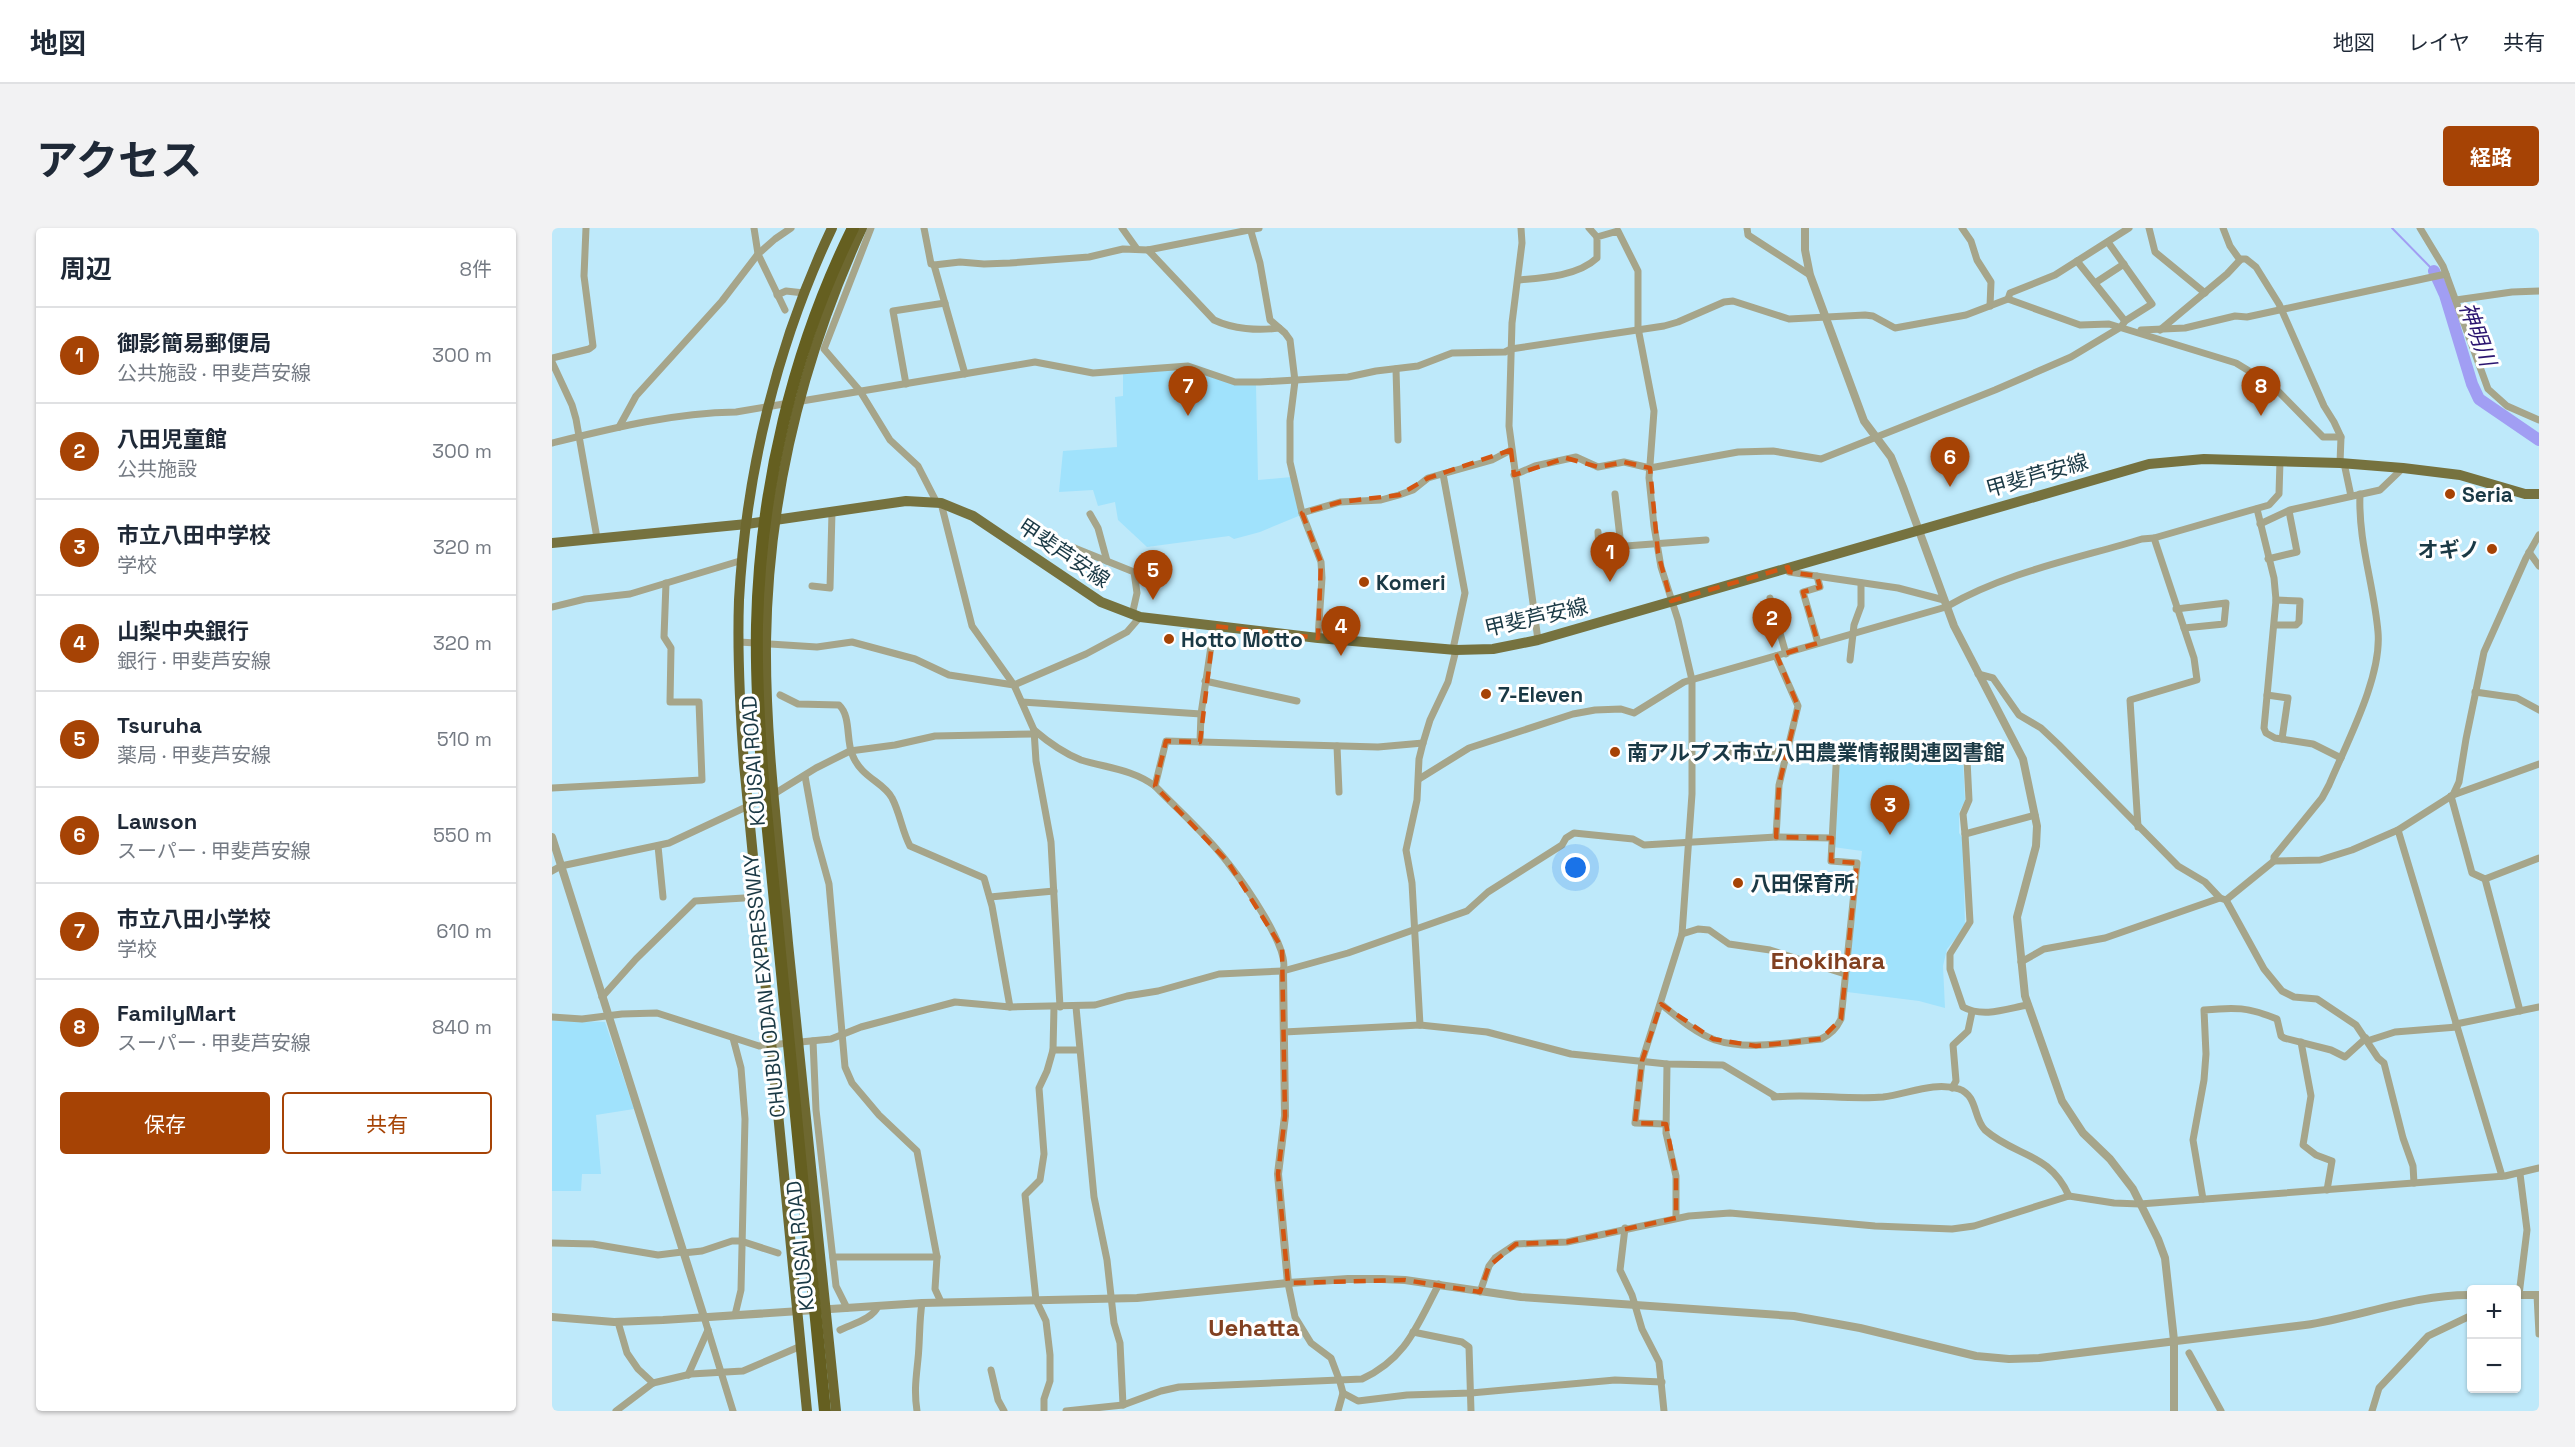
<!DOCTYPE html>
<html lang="ja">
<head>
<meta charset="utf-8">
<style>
  body { margin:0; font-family:"Space Grotesk","Noto Sans JP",sans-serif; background:#f2f2f3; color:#1f2937 }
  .controls { position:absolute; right:18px; bottom:18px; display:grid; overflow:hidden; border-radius:6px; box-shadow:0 2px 4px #0004 }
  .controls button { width:54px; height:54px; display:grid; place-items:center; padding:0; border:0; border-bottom:2px solid #e0e1e3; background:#fff; color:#1f2937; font:30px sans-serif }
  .you { position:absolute; left:1024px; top:640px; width:21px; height:21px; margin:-15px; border:4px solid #fff; border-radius:50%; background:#1a73e8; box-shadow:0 0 0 9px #1a73e833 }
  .badge { display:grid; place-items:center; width:39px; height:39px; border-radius:50%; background:#a64305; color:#fff; font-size:20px; font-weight:700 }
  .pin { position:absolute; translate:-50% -50px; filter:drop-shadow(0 2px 3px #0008) }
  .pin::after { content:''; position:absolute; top:32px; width:21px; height:18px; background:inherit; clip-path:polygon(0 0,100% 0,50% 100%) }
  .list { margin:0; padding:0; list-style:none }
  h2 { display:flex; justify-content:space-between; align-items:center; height:78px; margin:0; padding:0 24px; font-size:26px }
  h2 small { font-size:20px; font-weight:400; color:#747a83 }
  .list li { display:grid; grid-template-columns:39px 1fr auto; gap:18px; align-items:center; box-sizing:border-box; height:96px; padding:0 24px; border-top:2px solid #e0e1e3 }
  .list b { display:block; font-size:22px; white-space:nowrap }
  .list p { margin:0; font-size:20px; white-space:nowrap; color:#747a83 }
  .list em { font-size:20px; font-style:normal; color:#747a83 }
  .actions { display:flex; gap:12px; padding:18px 24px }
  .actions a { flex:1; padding:14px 0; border:2px solid #a64305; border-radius:6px; text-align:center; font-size:21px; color:#a64305 }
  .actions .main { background:#a64305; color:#fff }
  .map { position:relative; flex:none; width:1987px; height:1183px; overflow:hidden; border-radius:6px }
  header { display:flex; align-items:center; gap:36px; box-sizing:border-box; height:84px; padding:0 30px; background:#fff; border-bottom:2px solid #e0e1e3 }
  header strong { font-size:28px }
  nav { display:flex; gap:33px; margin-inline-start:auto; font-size:21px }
  .intro { display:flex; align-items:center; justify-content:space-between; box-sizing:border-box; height:144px; padding:0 36px }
  h1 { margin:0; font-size:42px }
  .button { padding:15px 27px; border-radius:6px; background:#a64305; color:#fff; font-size:21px; font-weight:700 }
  main { display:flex; gap:36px; padding:0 36px }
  aside { flex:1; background:#fff; border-radius:6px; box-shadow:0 2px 4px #0004 }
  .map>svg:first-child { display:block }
</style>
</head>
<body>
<header>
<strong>地図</strong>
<nav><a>地図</a><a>レイヤ</a><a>共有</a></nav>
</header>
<div class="intro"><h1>アクセス</h1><a class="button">経路</a></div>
<main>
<aside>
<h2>周辺<small>8件</small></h2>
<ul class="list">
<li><span class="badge">1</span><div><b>御影簡易郵便局</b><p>公共施設 · 甲斐芦安線</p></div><em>300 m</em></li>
<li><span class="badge">2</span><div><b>八田児童館</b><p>公共施設</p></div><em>300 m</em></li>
<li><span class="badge">3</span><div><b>市立八田中学校</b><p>学校</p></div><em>320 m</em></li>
<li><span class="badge">4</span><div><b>山梨中央銀行</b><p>銀行 · 甲斐芦安線</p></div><em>320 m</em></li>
<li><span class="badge">5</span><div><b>Tsuruha</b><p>薬局 · 甲斐芦安線</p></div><em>510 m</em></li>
<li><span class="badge">6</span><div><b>Lawson</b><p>スーパー · 甲斐芦安線</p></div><em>550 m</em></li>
<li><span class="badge">7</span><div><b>市立八田小学校</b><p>学校</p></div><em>610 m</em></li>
<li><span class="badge">8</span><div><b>FamilyMart</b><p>スーパー · 甲斐芦安線</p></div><em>840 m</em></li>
</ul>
<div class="actions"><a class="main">保存</a><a>共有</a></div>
</aside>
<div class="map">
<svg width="1987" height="1183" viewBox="0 0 1987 1183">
  <rect width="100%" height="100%" fill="#bee9fa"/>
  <!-- built -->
  <g fill="#a0e2fc">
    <path d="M627 139 648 143 682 157H704L706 252 740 249 749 287 708 304 682 311 677 308 595 319 566 292 563 274 546 278 541 262 507 264 511 223 565 219 563 169 571 168V145Z"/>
    <path d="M1288 524 1407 529 1411 533 1413 573 1407 584V605L1411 611 1413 699 1395 721 1391 738 1393 780 1367 773 1295 764 1310 623 1281 619Z"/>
    <path d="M0 792 53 794 82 881 44 887 49 946H30L29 963H0Z"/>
  </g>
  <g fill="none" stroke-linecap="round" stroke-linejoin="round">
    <!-- stream -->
    <path stroke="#a19ef3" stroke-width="2" d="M1840 0 1882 43"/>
    <!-- river -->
    <path stroke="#a19ef3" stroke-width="12" d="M1882 43 1893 67 1920 156 1927 171 1987 212"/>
    <!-- minor -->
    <g stroke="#a6a58a" stroke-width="7">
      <path d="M202 0 206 26 233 82"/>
      <path d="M319 0 272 121 308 163 338 212 366 238 385 275"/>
      <path d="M372 0 379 36 382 37 408 34 432 36 458 35 537 29 571 21 596 22 707 0"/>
      <path d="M570 0 585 21"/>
      <path d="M698 0 708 35 718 92 733 105 738 112 743 153 738 193V234L750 285 769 334 770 350 766 410"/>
      <path d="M969 0 970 15 960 95 957 198 986 412"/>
      <path d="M1037 0 1045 9"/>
      <path d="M1195 0 1196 7 1258 47"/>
      <path d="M1410 0 1419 13 1425 32 1439 54 1438 78"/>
      <path d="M1597 0 1603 24 1653 65"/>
      <path d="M1671 0 1678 18 1688 32"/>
      <path d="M1868 0 1891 38 1936 161 1955 178 1987 192"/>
      <path d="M596 22 662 92C681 101 706 103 727 100"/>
      <path d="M1525 33 1573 93"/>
      <path d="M382 37 413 146"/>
      <path d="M966 52C991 50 1026 48 1045 30V9L1066 3 1086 43V100L1102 183 1097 250 1102 298 1109 339 1126 392 1140 452V566L1130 706 1090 833 1083 895 1114 896"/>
      <path d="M1543 55 1572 36"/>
      <path d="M225 67 234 63 252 65"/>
      <path d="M1456 71 1458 65 1503 47 1577 0"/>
      <path d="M1904 72 1960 64 1987 63"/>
      <path d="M1589 102 1633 100 1683 88 1695 89 1894 46"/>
      <path d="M1608 102 1675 46 1689 31H1694L1704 39 1727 76 1772 178 1782 194 1789 209 1788 235"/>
      <path d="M0 130 37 121 41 118 32 48 34 0"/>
      <path d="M0 134 20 177 24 191 45 310"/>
      <path d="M844 141 846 212"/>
      <path d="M354 156 341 83 393 75"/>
      <path d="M67 199 84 168 170 73 206 26 223 11 239 0"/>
      <path d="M0 215C61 200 120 185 184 184L483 134 541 145 636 138 683 154H708L796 149 824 143 866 138 900 125 953 124 959 121 1112 98 1126 94 1172 74 1181 73 1237 91 1313 87 1321 88 1343 100 1414 87 1456 71 1528 97 1557 96 1684 135 1720 157 1771 209H1789"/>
      <path d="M1792 235 1799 268"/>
      <path d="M891 246 913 365 901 421"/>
      <path d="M962 247 983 238 1024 229 1046 239 1072 234 1098 240 1186 224 1221 223 1269 231 1443 162 1519 129 1569 99 1573 93 1600 76 1556 14"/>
      <path d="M1063 266 1069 318"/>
      <path d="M389 275 420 398 462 457 482 502 484 533 499 614 508 779"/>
      <path d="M1705 281 1722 350 1724 372 1712 500 1714 505 1723 510 1761 516 1789 530"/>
      <path d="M750 285 788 274 829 272 847 267 861 262 876 250 940 232 959 222"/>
      <path d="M538 286 546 300 555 333"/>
      <path d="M1708 296 1738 282 1828 262 1851 240"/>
      <path d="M1046 304 1047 320 1154 312"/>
      <path d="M1602 310 1717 277 1727 266 1728 233"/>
      <path d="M520 319 582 344 585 365 580 387"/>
      <path d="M1977 324 1987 338"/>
      <path d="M1716 331 1745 324 1737 283"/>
      <path d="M1236 339 1237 344 1346 360 1392 372"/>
      <path d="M1265 348 1268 359 1251 364 1266 415"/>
      <path d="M260 358 278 360 280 284"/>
      <path d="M1218 370 1234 426"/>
      <path d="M0 379 33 371 78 366 191 332"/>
      <path d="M1624 381 1674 375 1672 396 1632 400"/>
      <path d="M1723 397H1744L1747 394 1748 373 1724 372"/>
      <path d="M187 414 265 419 300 414 363 431 397 447 462 457 534 426 575 404 588 389"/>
      <path d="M1298 432 1302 397 1309 378V355"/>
      <path d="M1426 446 1441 450 1467 487 1489 500 1507 517 1626 638 1653 654 1668 670 1674 672 1712 741 1730 763 1742 769 1765 771 1804 797 1826 830 1832 835 1851 910 1861 938 1862 955"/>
      <path d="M653 453 745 473"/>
      <path d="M1923 464 1965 470 1987 482"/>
      <path d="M228 467 246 476 287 477C299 488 294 511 300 526 309 550 332 554 340 570 348 585 350 603 358 618L432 650 440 678 458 779"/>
      <path d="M1715 467 1736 470 1730 511"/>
      <path d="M470 474 649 486"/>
      <path d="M482 502C496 514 511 525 529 532 555 540 580 541 603 558 627 583 655 607 676 635 691 654 739 721 731 743"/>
      <path d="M648 514 649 486 662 398"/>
      <path d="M1178 517 1179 525 1235 523"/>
      <path d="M785 518 787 564"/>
      <path d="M253 548 264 609 277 656 293 839 300 855 327 887 365 923 385 1029 383 1061 389 1074"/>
      <path d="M867 551 917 520 1021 486 1043 482 1069 481 1082 485 1132 454 1394 379C1454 344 1524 331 1590 311L1602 310 1642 430 1645 452 1578 472 1586 599"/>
      <path d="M603 558 614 513 826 519 871 515"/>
      <path d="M0 560 150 552 147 474H118L119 420 112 409 114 355"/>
      <path d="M1901 567 1987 536"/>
      <path d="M1899 568 1920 645 1933 651"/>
      <path d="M1846 602 1950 948"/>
      <path d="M1413 606 1483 587"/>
      <path d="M1224 609 1227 557 1246 478 1224 428"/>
      <path d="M106 618 111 669"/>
      <path d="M1722 633V629L1770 570 1777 557C1795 514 1830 449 1826 404 1822 357 1806 314 1808 266"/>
      <path d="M0 643 9 638 117 615 222 566 264 540 298 523 343 517 383 508 482 506"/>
      <path d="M438 669 502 663"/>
      <path d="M1674 672 1722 633 1768 632 1800 622 1846 602 1901 567 1907 554 1914 511 1932 424 1974 330 1987 307"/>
      <path d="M1130 706 1146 701 1157 702 1177 716 1218 722 1293 746"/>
      <path d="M1469 734 1492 721 1553 710 1668 670"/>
      <path d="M50 769 84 731 143 673 192 670"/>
      <path d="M1109 776C1125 789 1143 805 1163 812 1197 823 1234 814 1269 811 1279 806 1284 801 1289 791L1305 635 1279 633 1285 520 1403 523 1410 525 1415 532 1417 572 1411 586 1413 606 1418 694 1398 726V741L1411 779C1431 790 1454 781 1475 777"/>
      <path d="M524 779 542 969 555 1032 562 1095 568 1115 571 1177"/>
      <path d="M1968 783 1933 651 1987 630"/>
      <path d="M0 789 30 791 70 786 105 785 207 818 279 811 309 799 403 774 458 779 543 777 575 768 606 763 667 746 731 743 796 725 915 683 936 664 1010 617 1014 610 1022 605 1081 611 1092 617 1224 609 1280 610"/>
      <path d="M1904 796 1987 779"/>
      <path d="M868 797 860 655 854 622 865 572 867 531 871 515 878 492 896 454 904 422"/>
      <path d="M732 804 868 797 935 804 1019 826 1115 836 1171 837 1223 868"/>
      <path d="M181 810 189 840 193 891 189 1062 183 1087"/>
      <path d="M261 813 264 882 284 1058 295 1080"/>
      <path d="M1815 813 1843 804 1905 799"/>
      <path d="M1749 814 1759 868 1751 917 1764 927 1780 933 1775 962"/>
      <path d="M501 822H527"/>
      <path d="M1115 836 1114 905 1124 948V990"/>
      <path d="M1400 860 1404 853 1401 817 1416 803 1420 784"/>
      <path d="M1222 869C1258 865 1295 872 1331 869 1356 866 1382 853 1407 861 1426 868 1421 890 1433 902 1464 929 1497 924 1517 968"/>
      <path d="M1651 971 1641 912 1652 852 1654 826 1652 782C1683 779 1696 779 1725 791L1729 808 1732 810 1779 822 1793 829 1814 810"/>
      <path d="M1073 1000 1068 1042 1080 1067 1090 1101 1107 1134 1112 1183"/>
      <path d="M0 1015 41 1016 106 1027 130 1024"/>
      <path d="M131 1025 150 1023 180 1013H189L226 1025"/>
      <path d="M281 1029H385"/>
      <path d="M736 1055 743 1089 759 1115 779 1130 788 1154 791 1165 786 1183"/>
      <path d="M928 1064 937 1038 943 1030 964 1016 1015 1014 1137 988 1178 985 1323 998 1400 1001 1422 998 1517 968 1562 975 1588 976 1953 948 1987 940"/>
      <path d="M1967 1067 1975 1002 1968 946"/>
      <path d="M1985 1067 1987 1106"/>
      <path d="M152 1089 181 1183"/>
      <path d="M66 1094 75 1125 86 1141 101 1155"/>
      <path d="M288 1102C300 1096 321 1091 326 1078"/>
      <path d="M861 1104 910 1114 917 1119 919 1183"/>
      <path d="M1637 1125 1669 1183"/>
      <path d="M439 1142 446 1172 452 1183"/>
      <path d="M136 1147 156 1102"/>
      <path d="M791 1165 806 1173 855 1167 919 1165 1063 1152 1110 1154"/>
      <path d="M64 1183 101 1155 139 1146 191 1143 249 1118"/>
      <path d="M365 1183C362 1163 364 1151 366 1131 368 1113 367 1094 370 1075"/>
      <path d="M492 1183V1171L498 1153V1127L494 1093 484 1072 473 967 488 952 492 926 487 860 495 843 501 822 502 779"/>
      <path d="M514 1183 571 1177 609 1163 627 1159 810 1151C855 1130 865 1097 887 1056"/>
      <path d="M1820 1183 1827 1160 1876 1108 1920 1087"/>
    </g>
    <!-- tertiary -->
    <g stroke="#a6a58a" stroke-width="8">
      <path d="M1253 0V22L1258 47 1312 193 1339 229 1351 259 1402 398 1471 531 1485 598 1484 618 1465 689 1473 768 1510 873 1531 905 1558 931 1581 961 1606 1011 1613 1030 1622 1112V1183"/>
      <path d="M0 609 152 1089"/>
      <path d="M731 743 733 888 726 946 736 1055"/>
      <path d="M1964 1067H1987"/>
      <path d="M0 1089 62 1094 111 1092 370 1075 585 1070 736 1055 796 1051H830L853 1052 969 1069 1242 1088 1308 1100 1424 1128 1457 1131 1487 1130 1753 1097C1808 1089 1863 1066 1920 1067"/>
    </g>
    <!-- primary -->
    <path stroke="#76723f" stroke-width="10" d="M0 315 195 296 354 273 389 275 421 288 549 374 588 389 766 410 904 422 941 421 986 412 1597 236 1652 231 1788 235 1851 240 1908 247 1973 266H1987"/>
    <!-- trunk -->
    <g stroke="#6e6830" stroke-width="10">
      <path d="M255 1183 192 536C188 481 185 427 187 372 194 244 225 116 280 0"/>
      <path d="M284 1183C269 1027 251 871 236 715 227 615 213 514 214 414 216 269 250 131 310 0"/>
    </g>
    <!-- motorway -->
    <path stroke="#655f20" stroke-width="12" d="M273 1183 211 552C207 500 204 449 205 397 208 261 241 121 301 0"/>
  </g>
  <!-- marked area -->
  <path fill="none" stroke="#d35612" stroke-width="4.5" stroke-dasharray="12 8" stroke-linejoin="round" d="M959 222 962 247 1014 230 1046 239 1072 234 1098 240 1106 325 1119 373 1236 339 1237 344 1265 348 1268 359 1251 364 1266 415 1225 428 1246 478 1227 557 1224 609 1280 610 1279 633 1305 635 1289 791 1269 811 1204 818 1161 811 1109 776 1090 833 1083 895 1114 896 1124 948V990L1015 1014 964 1016 937 1038 928 1064 853 1052 736 1055 726 946 733 888 730 720 676 634 603 558 614 513 648 514 662 398 766 410 769 334 750 285 788 274 847 267 876 250Z"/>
  <!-- markers -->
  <g fill="#a64305" stroke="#fff" stroke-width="2">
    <circle cx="1898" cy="266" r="6"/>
    <circle cx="1940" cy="321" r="6"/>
    <circle cx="812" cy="354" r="6"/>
    <circle cx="617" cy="411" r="6"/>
    <circle cx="934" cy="466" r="6"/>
    <circle cx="1063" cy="524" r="6"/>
    <circle cx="1186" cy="655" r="6"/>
  </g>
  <g text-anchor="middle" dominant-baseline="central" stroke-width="6" stroke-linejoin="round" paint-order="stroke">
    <!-- street labels -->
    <g font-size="21" fill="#1a3945" stroke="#fff">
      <text transform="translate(1485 247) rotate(-16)">甲斐芦安線</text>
      <text transform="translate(512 325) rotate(34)">甲斐芦安線</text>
      <text transform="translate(984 389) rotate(-13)">甲斐芦安線</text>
      <text transform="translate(201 533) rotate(-94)">KOUSAI ROAD</text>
      <text transform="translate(212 758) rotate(-96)">CHUBU ODAN EXPRESSWAY</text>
      <text transform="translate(248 1018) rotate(-96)">KOUSAI ROAD</text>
    </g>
    <!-- poi labels -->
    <g font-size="21" font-weight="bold" fill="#1a3945" stroke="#fff" text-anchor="start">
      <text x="1910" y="266">Seria</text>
      <text x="1928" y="321" text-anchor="end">オギノ</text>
      <text x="824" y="354">Komeri</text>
      <text x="629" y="411">Hotto Motto</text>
      <text x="946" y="466">7-Eleven</text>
      <text x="1075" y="524">南アルプス市立八田農業情報関連図書館</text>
      <text x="1198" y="655">八田保育所</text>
    </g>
    <!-- water labels -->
    <g font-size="22" font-style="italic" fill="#2b1570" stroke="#fff">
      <text transform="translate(1926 106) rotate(70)">神明川</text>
    </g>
    <!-- quarter labels -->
    <g font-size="24" font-weight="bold" fill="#814021" stroke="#fff">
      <text x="1276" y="732">Enokihara</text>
      <text x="702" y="1099">Uehatta</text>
    </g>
  </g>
</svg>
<div class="controls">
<button>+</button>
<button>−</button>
</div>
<div class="you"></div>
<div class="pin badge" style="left:1058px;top:354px">1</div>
<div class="pin badge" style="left:1220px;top:420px">2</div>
<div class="pin badge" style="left:1338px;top:607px">3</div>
<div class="pin badge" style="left:789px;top:428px">4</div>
<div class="pin badge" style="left:601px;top:372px">5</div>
<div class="pin badge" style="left:1398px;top:259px">6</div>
<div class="pin badge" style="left:636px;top:188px">7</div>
<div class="pin badge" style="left:1709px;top:188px">8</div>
</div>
</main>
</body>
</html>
